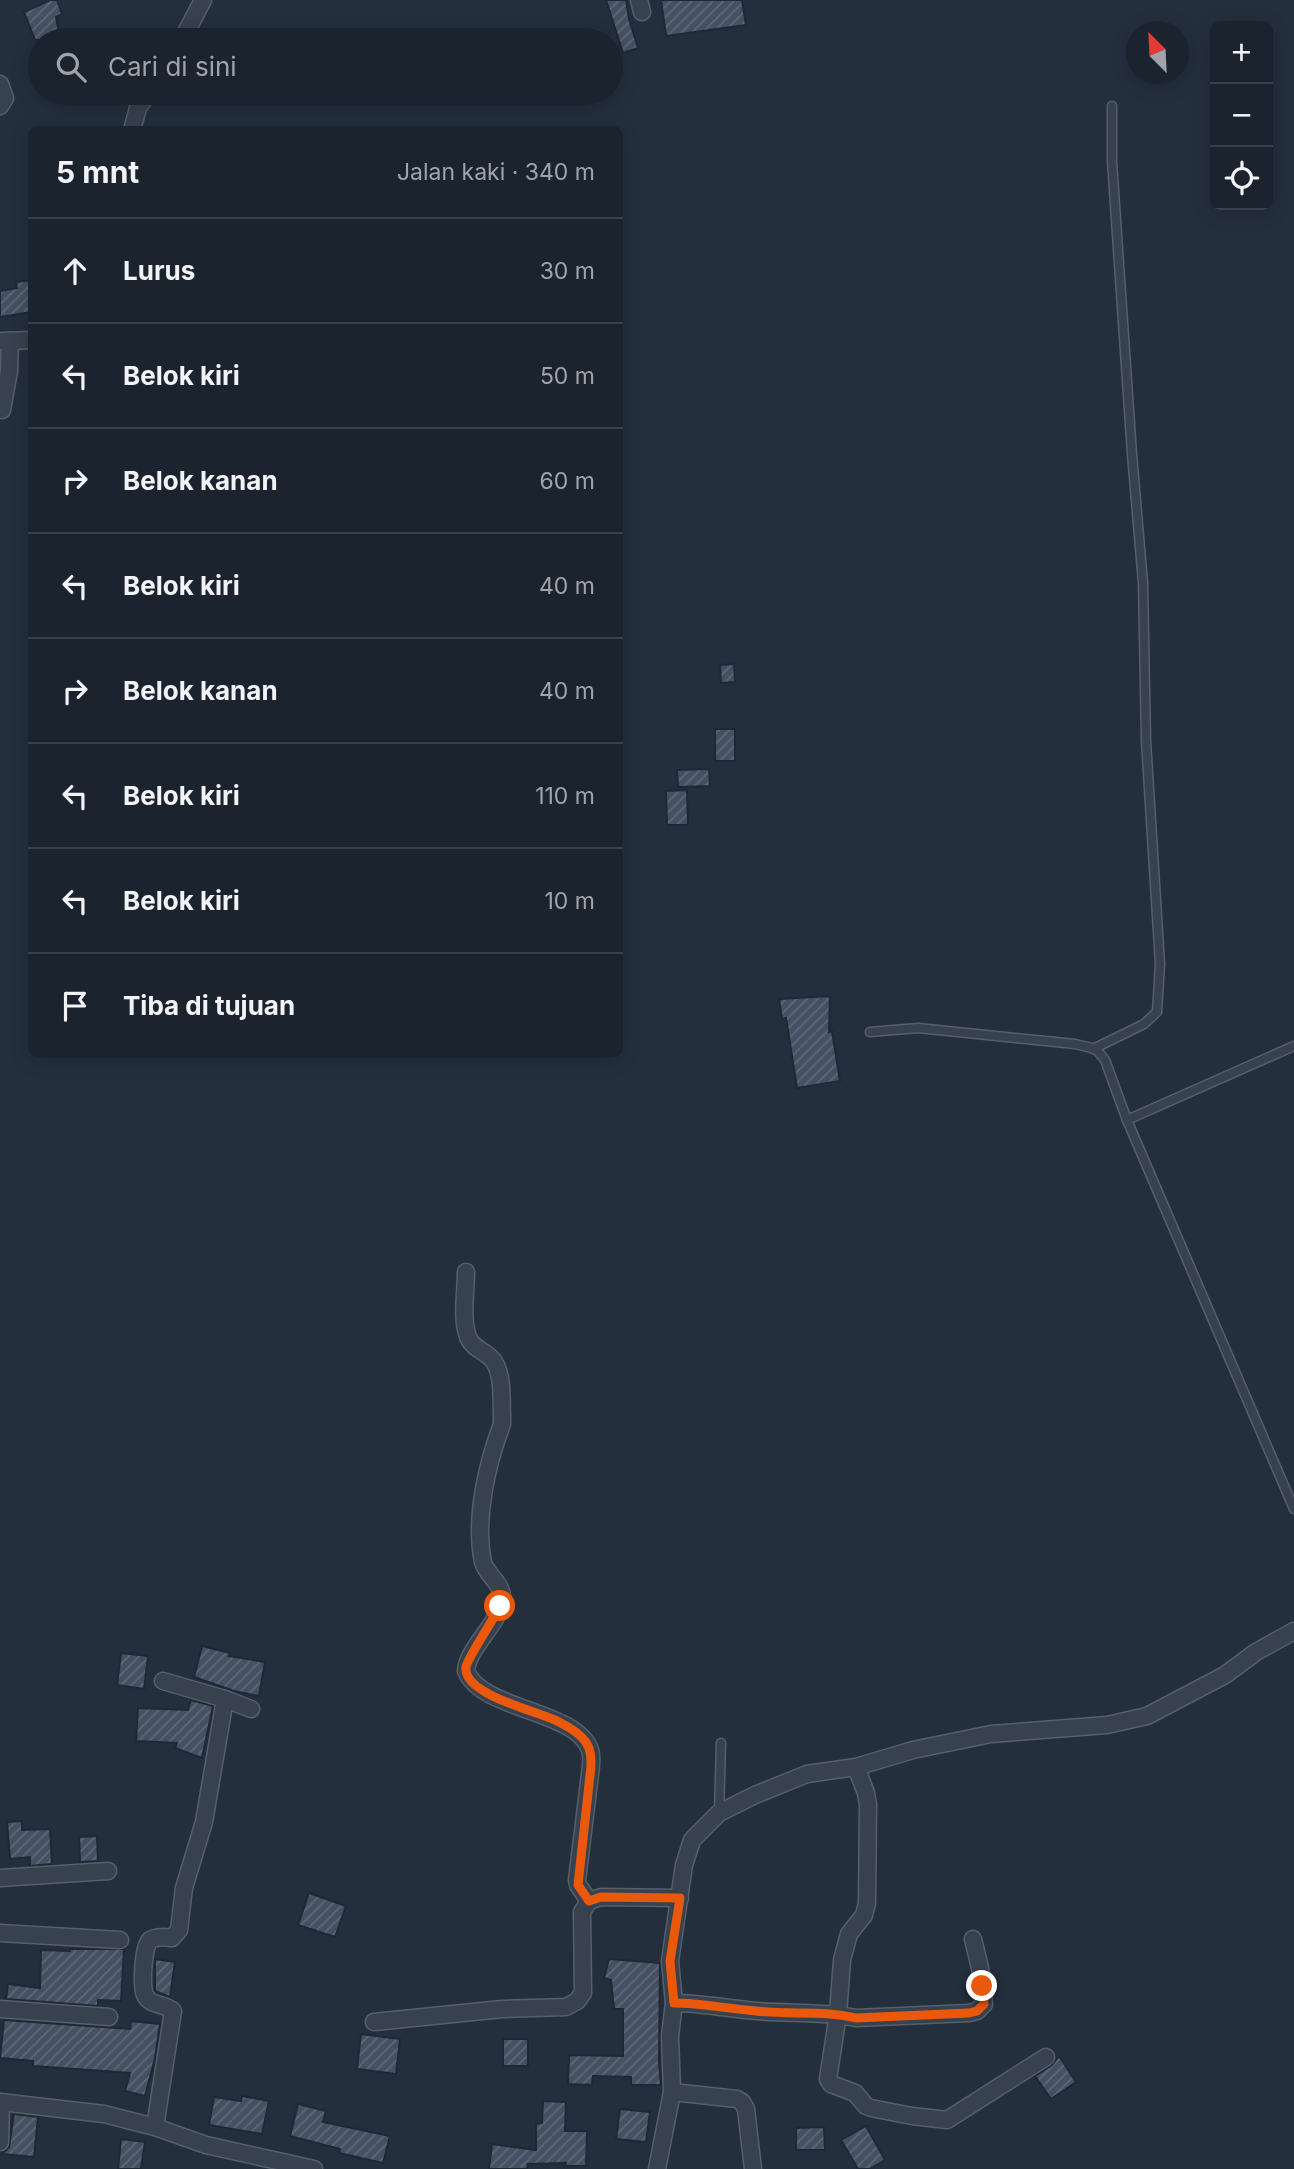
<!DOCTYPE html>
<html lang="id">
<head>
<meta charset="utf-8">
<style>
  body { margin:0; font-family:Inter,sans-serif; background:#242b36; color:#f1f3f6 }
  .controls { position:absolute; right:21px; top:21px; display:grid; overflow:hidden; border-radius:10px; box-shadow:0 4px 18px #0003 }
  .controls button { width:63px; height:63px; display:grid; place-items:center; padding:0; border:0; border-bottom:2px solid #39404a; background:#1b232e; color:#f1f3f6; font:35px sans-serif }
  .compass { position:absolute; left:1126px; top:21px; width:63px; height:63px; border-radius:50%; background:#1b232e; box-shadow:0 4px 18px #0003; rotate:336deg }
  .stop { position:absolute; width:21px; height:21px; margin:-16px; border:5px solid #ea580c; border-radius:50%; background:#fff }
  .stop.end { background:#ea580c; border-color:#fff; box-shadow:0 2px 7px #0008 }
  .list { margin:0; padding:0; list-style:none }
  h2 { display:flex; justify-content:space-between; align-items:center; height:91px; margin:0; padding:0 28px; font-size:30px }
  h2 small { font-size:23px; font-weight:400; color:#a0a4aa }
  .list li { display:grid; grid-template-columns:46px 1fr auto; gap:21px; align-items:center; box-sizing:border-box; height:105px; padding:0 28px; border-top:2px solid #39404a }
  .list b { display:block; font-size:26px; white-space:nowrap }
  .list em { font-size:23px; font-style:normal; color:#a0a4aa }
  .icon { flex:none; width:38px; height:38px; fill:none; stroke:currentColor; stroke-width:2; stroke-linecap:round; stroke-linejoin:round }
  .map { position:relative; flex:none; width:1294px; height:2169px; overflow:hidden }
  .search { position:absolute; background:#1b232e; box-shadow:0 4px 18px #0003; left:28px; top:28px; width:595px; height:77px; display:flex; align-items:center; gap:18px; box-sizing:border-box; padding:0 24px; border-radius:38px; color:#a0a4aa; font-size:26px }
  .panel { position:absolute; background:#1b232e; box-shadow:0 4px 18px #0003; left:28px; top:126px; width:595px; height:931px; border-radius:10px }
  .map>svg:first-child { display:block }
</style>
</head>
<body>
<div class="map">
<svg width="1294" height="2169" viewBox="0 0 1294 2169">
  <defs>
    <pattern id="building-hatch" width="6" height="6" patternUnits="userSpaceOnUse" patternTransform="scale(1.75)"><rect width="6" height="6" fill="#455162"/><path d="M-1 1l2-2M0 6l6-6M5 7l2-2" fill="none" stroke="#5d6877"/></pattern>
  </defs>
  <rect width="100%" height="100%" fill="#242f3e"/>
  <!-- building -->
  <g fill="url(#building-hatch)" stroke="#1f2835" stroke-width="2">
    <path d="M50 0H57L62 14 56 17 60 40H35L24 12Z"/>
    <path d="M606 0H626L629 19 638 48 623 53Z"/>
    <path d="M661 0H742L746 25 666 36Z"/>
    <path d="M32 280V312L0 317V291L17 288 16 282Z"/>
    <path d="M734 664 735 682 721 683 720 665Z"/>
    <rect x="715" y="729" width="20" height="32"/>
    <path d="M709 769 710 786 678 787 677 770Z"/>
    <path d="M687 790 688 825H667L666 791Z"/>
    <path d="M830 996 829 1032 832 1031 840 1081 797 1088 786 1018 782 1019 779 999Z"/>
    <path d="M202 1646 230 1653 229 1656 265 1662 259 1696 234 1691 194 1677Z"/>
    <path d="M121 1653 148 1656 144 1689 117 1685Z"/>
    <path d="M191 1700 213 1706 202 1758 175 1748 177 1743 136 1741 138 1708 188 1710Z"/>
    <path d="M22 1821V1830L50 1829 52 1864 30 1866V1857L10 1859 7 1822Z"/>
    <path d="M97 1836 98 1861 80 1862 79 1837Z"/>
    <path d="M309 1893 346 1906 335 1937 298 1925Z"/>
    <path d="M70 1949H124L121 2001 98 2000V2006L6 1999 8 1984 40 1988 41 1950 70 1951Z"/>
    <path d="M155 1959 175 1962 170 1997 155 1991Z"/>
    <path d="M609 1959 660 1963 659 2063 661 2085H631V2077L593 2076 592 2085 568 2084 569 2055 623 2056V2009H614L611 1980 604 1978Z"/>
    <path d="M4 2020 130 2029 131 2021 160 2024 155 2058 145 2096 125 2091 130 2073 33 2066V2061L0 2058Z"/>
    <path d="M361 2034 400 2039 396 2074 357 2069Z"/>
    <rect x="503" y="2039" width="25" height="27"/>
    <path d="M1059 2056 1076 2082 1051 2099 1035 2076 1052 2065Z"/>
    <path d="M242 2096 269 2101 262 2134 209 2125 214 2097 241 2101Z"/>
    <path d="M543 2101 566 2102 565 2131H587L586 2166H565L566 2163 528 2164 527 2169H489L492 2144 536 2150V2124L542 2123Z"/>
    <path d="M298 2104 326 2111 323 2122 390 2136 383 2163 339 2153 340 2149 290 2136Z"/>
    <path d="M620 2109 650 2112 646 2142 616 2139Z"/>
    <path d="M14 2114 38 2117 34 2157 2 2154 9 2147Z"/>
    <path d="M866 2126 885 2160 870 2169H858L841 2140Z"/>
    <path d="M824 2127 825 2150H796V2128Z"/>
    <path d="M121 2139 145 2142 141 2169H118Z"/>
  </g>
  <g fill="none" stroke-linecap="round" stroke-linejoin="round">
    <!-- service casing -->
    <g stroke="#565f6c" stroke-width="11">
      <g id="service">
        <path d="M870 1032 918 1028 1075 1044 1096 1049 1105 1060 1127 1120 1294 1509"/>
        <path d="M1093 1049 1144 1024 1157 1012 1160 964 1146 741 1143 583 1132 454 1112 161V106"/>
        <path d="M1127 1120 1294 1046"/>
        <path d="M719 1813 721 1743"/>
      </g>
    </g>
    <!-- minor casing -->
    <g stroke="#565f6c" stroke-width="19">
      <g id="minor">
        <path d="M639 0 642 12"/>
        <path d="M182 40 203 0"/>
        <path d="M0 84 5 98 0 106"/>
        <path d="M132 130 138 108 148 93"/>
        <path d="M2 341 32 340"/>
        <path d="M2 410 9 371 10 341"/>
        <path d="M466 1272C466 1293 461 1317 468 1337 473 1349 483 1350 491 1358 504 1371 501 1399 502 1416V1424C487 1464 474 1519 483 1562 486 1575 504 1584 502 1600 499 1625 467 1648 466 1671 482 1711 577 1710 590 1750 592 1755 591 1761 591 1766L577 1880 578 1885 589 1901"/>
        <path d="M163 1681 225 1699"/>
        <path d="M856 1767 866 1793 868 1805 867 1903 864 1915 849 1934 842 1960 838 2014 828 2079 831 2084 855 2093 866 2106 871 2108 912 2116 947 2120 1046 2057"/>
        <path d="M0 1878 108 1871"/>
        <path d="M0 1933 120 1940"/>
        <path d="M674 2003C702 2003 729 2009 757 2011 790 2014 823 2011 856 2018L969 2013 977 2011 984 2004 980 1968 973 1939"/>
        <path d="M0 2009 109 2017"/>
        <path d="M374 2022 502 2009 566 2007 577 2001 583 1993 582 1912 589 1901 601 1897 680 1898"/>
        <path d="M672 2092 737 2099 742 2102 746 2109 753 2169"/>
        <path d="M0 2102 104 2114 155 2127 206 2145 314 2169"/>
        <path d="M155 2127 173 2011C165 2003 151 2007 145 1995 141 1987 143 1946 150 1940 157 1936 165 1937 172 1938L179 1930 184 1888 204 1822 225 1699 251 1709"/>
        <path d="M0 2142 1 2102"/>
        <path d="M657 2169 672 2092 670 2036 674 2003 670 1961 684 1865 692 1840 719 1813 755 1795 807 1774 856 1767 913 1750 991 1734 1107 1725 1147 1716 1225 1675 1256 1652 1294 1631"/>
      </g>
    </g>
    <!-- service -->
    <use href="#service" stroke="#38414e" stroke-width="8"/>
    <!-- minor -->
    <use href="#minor" stroke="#38414e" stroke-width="16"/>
  </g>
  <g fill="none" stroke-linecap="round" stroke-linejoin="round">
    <!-- route -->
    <path stroke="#ea580c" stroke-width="9" d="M500 1606C494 1619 467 1659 466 1667 462 1695 541 1712 559 1722 567 1726 580 1734 585 1741 591 1749 591 1757 591 1766L578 1885 589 1901 601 1897 680 1898 670 1961 674 2003C702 2003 729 2009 756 2011 790 2015 823 2010 856 2018L969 2013 977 2011 984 2004 982 1986"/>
  </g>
</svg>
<div class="controls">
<button>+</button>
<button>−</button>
<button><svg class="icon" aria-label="locate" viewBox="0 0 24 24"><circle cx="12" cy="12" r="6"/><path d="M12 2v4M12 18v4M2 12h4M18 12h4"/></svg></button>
</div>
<svg class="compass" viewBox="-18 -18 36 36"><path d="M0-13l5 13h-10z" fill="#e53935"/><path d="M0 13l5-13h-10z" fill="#a0a4aa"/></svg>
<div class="stop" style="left:500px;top:1606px"></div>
<div class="stop end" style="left:982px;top:1986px"></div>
<div class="search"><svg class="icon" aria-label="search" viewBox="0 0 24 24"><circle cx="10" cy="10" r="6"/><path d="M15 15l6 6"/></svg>Cari di sini</div>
<section class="panel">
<h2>5 mnt<small>Jalan kaki · 340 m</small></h2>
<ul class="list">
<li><svg class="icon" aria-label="ahead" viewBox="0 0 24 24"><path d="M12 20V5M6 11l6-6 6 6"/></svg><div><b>Lurus</b></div><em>30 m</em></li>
<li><svg class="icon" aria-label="left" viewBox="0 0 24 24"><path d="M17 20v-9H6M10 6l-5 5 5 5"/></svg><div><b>Belok kiri</b></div><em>50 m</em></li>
<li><svg class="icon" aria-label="right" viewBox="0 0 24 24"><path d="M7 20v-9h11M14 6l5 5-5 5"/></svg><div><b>Belok kanan</b></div><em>60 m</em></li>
<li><svg class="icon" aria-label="left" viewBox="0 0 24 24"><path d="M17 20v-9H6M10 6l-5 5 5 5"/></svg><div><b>Belok kiri</b></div><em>40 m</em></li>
<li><svg class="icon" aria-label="right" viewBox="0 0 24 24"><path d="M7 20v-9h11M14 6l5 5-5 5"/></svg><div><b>Belok kanan</b></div><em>40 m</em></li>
<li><svg class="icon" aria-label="left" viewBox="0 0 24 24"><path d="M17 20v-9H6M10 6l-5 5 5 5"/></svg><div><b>Belok kiri</b></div><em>110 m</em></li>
<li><svg class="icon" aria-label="left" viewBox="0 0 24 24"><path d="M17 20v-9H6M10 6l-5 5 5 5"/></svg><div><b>Belok kiri</b></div><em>10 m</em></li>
<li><svg class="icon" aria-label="arrive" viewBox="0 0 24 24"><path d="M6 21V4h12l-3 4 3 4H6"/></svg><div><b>Tiba di tujuan</b></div></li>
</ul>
</section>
</div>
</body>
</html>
